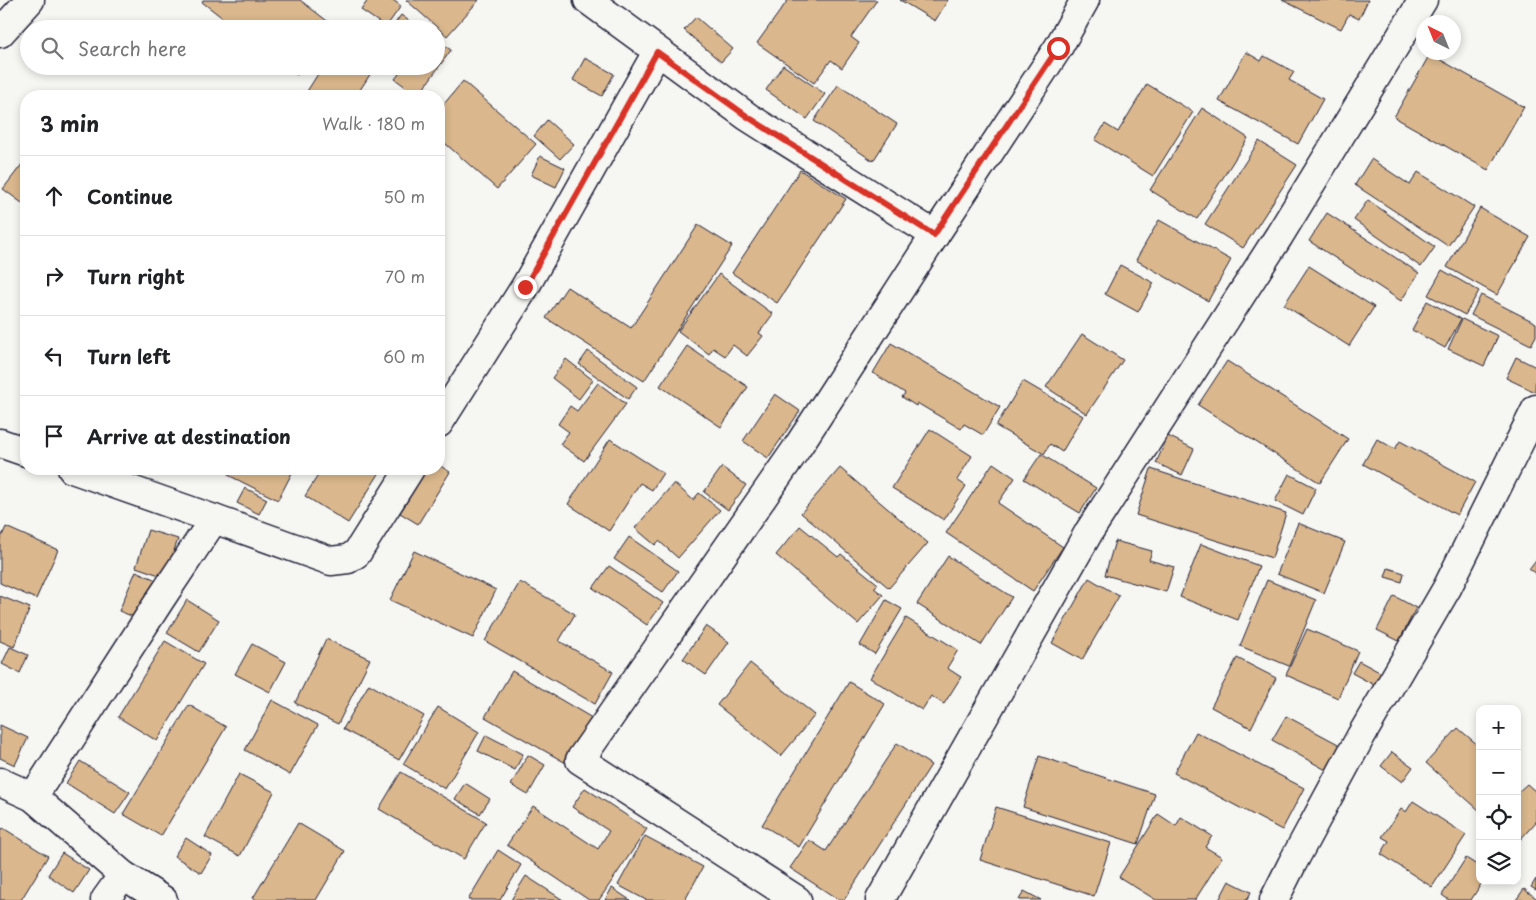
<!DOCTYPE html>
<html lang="en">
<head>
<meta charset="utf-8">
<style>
  body { margin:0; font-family:"Playpen Sans",sans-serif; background:#f2f2f2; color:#202124 }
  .controls { position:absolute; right:15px; bottom:15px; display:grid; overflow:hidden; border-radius:10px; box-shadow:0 2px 8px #0003 }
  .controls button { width:45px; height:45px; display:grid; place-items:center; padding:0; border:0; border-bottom:1px solid #e0e0e0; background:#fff; color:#202124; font:25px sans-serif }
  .compass { position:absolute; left:1416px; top:15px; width:45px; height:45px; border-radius:50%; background:#fff; box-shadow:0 2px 8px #0003; rotate:317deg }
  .stop { position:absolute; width:15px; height:15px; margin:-11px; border:4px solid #d93025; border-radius:50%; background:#fff }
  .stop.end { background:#d93025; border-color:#fff; box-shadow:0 1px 5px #0008 }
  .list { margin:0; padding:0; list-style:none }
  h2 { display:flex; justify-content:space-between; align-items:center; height:65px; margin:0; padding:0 20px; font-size:21px }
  h2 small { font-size:16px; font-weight:400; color:#757577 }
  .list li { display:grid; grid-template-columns:32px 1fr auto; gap:15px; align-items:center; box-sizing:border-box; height:80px; padding:0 20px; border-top:1px solid #e0e0e0 }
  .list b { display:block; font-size:19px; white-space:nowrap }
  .list em { font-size:16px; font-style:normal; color:#757577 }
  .icon { flex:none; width:28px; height:28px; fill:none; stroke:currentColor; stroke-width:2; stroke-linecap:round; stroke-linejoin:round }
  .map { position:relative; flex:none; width:1536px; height:900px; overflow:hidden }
  .search { position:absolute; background:#fff; box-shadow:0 2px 8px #0003; left:20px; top:20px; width:425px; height:55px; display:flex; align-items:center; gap:12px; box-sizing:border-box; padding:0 18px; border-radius:28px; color:#757577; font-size:19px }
  .panel { position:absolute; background:#fff; box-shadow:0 2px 8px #0003; left:20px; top:90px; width:425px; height:385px; border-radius:20px }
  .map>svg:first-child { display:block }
</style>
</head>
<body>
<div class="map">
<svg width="1536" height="900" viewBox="0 0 1536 900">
  <rect width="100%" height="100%" fill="#f6f6f2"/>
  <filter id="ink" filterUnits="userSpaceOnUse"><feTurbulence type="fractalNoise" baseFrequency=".02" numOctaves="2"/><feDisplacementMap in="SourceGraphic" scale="10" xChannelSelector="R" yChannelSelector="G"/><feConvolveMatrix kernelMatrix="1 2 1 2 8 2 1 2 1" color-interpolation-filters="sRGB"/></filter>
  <g filter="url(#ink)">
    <!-- building -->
    <g fill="#dab78c" stroke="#22223b">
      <path d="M203 0H300L335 27 333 29H237L202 2Z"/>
      <path d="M368 0H393L401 6 386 27 361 10Z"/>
      <path d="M406 0H479L447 36Z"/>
      <path d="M788 0H877L851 37 859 43 842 68 831 60 814 83 757 43Z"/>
      <path d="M900 0H948L935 21Z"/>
      <path d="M1282 0H1368L1359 19 1349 14 1341 29Z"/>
      <path d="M401 15 420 29H391Z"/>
      <path d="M696 17 733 49 721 62 684 30Z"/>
      <path d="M436 40 451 50 418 96 395 79 399 74 393 69 395 66H436Z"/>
      <path d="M1246 52 1261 61 1264 56 1294 72 1289 80 1323 99 1298 144 1219 101Z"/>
      <path d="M1430 54 1524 107 1488 170 1394 117Z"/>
      <path d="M585 58 614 74 602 96 573 80Z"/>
      <path d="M783 65 825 94 807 119 766 90Z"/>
      <path d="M285 66H304L297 75Z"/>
      <path d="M323 66H361L371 73 356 96H304Z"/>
      <path d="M463 81 536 144 497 189 439 138V110Z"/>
      <path d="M1147 84 1193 112 1153 176 1095 140 1105 124 1118 132Z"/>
      <path d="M838 85 897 124 873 161 814 121Z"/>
      <path d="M1202 108 1248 138 1197 219 1150 190Z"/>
      <path d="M547 120 574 144 560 159 534 136Z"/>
      <path d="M1259 141 1297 165 1243 248 1205 224Z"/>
      <path d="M540 156 565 168 556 187 531 175Z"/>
      <path d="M26 159V206L3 189Z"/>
      <path d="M1371 159 1410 185 1418 172 1474 207 1448 246 1355 185Z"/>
      <path d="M800 170 846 199 777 303 732 273Z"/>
      <path d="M1368 200 1435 247 1421 267 1354 220Z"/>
      <path d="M1480 208 1530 237 1497 295 1447 267Z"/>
      <path d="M1327 213 1419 273 1401 301 1309 241Z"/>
      <path d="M1159 220 1231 260 1208 301 1136 260Z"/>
      <path d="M698 225 732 246 644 381 546 318 567 287 631 328Z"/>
      <path d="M1120 265 1154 283 1138 312 1105 294Z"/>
      <path d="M1309 266 1374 307 1349 346 1284 305Z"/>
      <path d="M1442 270 1479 291 1465 315 1428 295Z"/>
      <path d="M719 274 773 314 759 333 763 336 747 356 733 345 725 356 713 348 709 354 678 331Z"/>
      <path d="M1481 295 1536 323V336L1531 345 1471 315Z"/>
      <path d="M1427 301 1461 319 1445 348 1412 330Z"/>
      <path d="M1462 319 1498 336 1484 366 1448 349Z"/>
      <path d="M1082 334 1123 360 1087 414 1046 387Z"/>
      <path d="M891 343 1000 407 983 435 964 424 961 429 917 403 916 406 902 397 905 393 873 373Z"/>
      <path d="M687 346 748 387 721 427 660 386Z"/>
      <path d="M588 351 637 387 628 399 579 364Z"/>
      <path d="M1516 357 1536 367 1535 392 1506 378Z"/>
      <path d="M566 359 593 380 579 399 552 378Z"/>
      <path d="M1227 361 1348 439 1320 483 1198 405Z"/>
      <path d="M1023 381 1083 416 1062 452 1050 444 1044 454 996 426Z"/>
      <path d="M598 383 626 404 584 461 560 444 569 432 558 424 570 406 577 411Z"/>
      <path d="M775 394 800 411 768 458 743 441Z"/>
      <path d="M930 429 972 456 957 480 966 486 944 520 892 488Z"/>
      <path d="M1168 436 1194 449 1182 475 1156 463Z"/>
      <path d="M610 439 663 473 652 490 640 483 609 531 568 504Z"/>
      <path d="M1377 439 1395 449 1400 441 1475 482 1457 515 1363 464Z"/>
      <path d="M1041 454 1096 488 1080 513 1024 479Z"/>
      <path d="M993 463 1015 478 998 503 1063 547 1033 591 946 533Z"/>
      <path d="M439 465 450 472 418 524 400 513 427 469H439Z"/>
      <path d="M722 467 746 485 728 510 704 492Z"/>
      <path d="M840 468 928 543 889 588 801 513Z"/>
      <path d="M151 469H165L162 474Z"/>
      <path d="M231 469H294L278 500 228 475Z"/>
      <path d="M322 469H382L348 523 305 496Z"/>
      <path d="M1151 469 1286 513 1272 558 1136 515Z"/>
      <path d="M1289 474 1316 488 1303 515 1275 501Z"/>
      <path d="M674 483 693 500 699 493 720 510 678 558 659 541 655 545 635 528Z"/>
      <path d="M245 488 267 499 259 514 237 503Z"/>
      <path d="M1298 523 1345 542 1324 593 1277 574Z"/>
      <path d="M800 526 838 557 841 554 878 584 874 588 883 595 858 624 776 555Z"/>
      <path d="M6 527 58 550 36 599 0 583V540Z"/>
      <path d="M148 530 178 539 165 577 136 567Z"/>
      <path d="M629 537 678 571 663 592 614 559Z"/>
      <path d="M1115 541 1152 551 1149 560 1174 567 1166 592 1105 575Z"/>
      <path d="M1201 544 1259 566 1238 620 1180 597Z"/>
      <path d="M414 551 496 590 473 638 390 600Z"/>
      <path d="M948 556 1012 597 981 645 917 604Z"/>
      <path d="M1535 561H1536V574L1529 569Z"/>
      <path d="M609 566 663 603 647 625 593 588Z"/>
      <path d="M1388 568 1404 573 1402 582 1385 577Z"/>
      <path d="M136 571 156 580 139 619 119 611Z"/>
      <path d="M1089 578 1119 596 1082 660 1052 643Z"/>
      <path d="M1267 580 1316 600 1289 666 1240 646Z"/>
      <path d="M520 582 575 614 559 641 613 672 595 704 485 641Z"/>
      <path d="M0 596 30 608 14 647 0 641Z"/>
      <path d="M1394 596 1416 608 1399 641 1377 630Z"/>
      <path d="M187 600 219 620 199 652 167 633Z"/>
      <path d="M886 600 902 609 875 654 860 645Z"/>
      <path d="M906 618 958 650 947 668 961 677 944 704 931 696 922 710 870 678Z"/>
      <path d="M706 626 729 642 706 675 683 659Z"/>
      <path d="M1307 629 1358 651 1338 698 1286 675Z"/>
      <path d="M326 639 370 659 338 724 295 703Z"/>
      <path d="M165 641 204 664 157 741 118 717Z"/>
      <path d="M252 644 286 662 270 692 235 674Z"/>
      <path d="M10 647 28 655 20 673 2 664Z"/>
      <path d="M1237 658 1276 678 1251 728 1211 707Z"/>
      <path d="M1359 661 1383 674 1376 686 1352 673Z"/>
      <path d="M750 663 815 715 781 756 717 705Z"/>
      <path d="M512 671 592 718 566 763 485 717Z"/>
      <path d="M849 682 885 704 799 847 762 825Z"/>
      <path d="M369 684 424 716 399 760 343 729Z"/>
      <path d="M272 700 318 725 290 775 245 750Z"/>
      <path d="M189 705 226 727 161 836 123 814Z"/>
      <path d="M438 707 479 732 445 789 403 764Z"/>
      <path d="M1286 716 1340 745 1326 770 1272 740Z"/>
      <path d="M0 725 28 738 15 765 0 758Z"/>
      <path d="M1458 728 1480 747V756L1478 758 1480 759V811L1426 763Z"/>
      <path d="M1196 732 1304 788 1282 830 1174 773Z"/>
      <path d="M486 735 523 754 515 770 478 751Z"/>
      <path d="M897 743 931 765 844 900H839L790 868 809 840 826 851Z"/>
      <path d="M1392 752 1413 767 1402 782 1381 766Z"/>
      <path d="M528 755 545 765 528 795 511 785Z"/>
      <path d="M1039 756 1155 794 1138 844 1023 807Z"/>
      <path d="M80 761 130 792 115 814 66 783Z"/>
      <path d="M401 772 486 822 464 859 379 809Z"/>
      <path d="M239 774 274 792 240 856 205 837Z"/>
      <path d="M465 783 490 799 480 814 455 799Z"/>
      <path d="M1527 784 1536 792V822L1517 843V793Z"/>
      <path d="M585 788 647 829 599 900H589L507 845 533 806 598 849 609 831 572 807Z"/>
      <path d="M1413 801 1466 835 1432 887 1381 854 1389 841 1382 837 1401 809 1406 812Z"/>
      <path d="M996 807 1111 843 1094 896 980 860Z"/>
      <path d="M1158 814 1176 826 1181 817 1212 836 1205 847 1222 857 1195 900H1156L1119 877Z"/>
      <path d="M298 823 345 851 316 900H257L253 898Z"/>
      <path d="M3 828 48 856 21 900H0V832Z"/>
      <path d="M645 836 703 867 685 900H646L618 885Z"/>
      <path d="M186 838 212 855 201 873 174 856Z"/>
      <path d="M498 850 521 865 500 900H468Z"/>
      <path d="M62 853 89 870 74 893 48 875Z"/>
      <path d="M1466 858 1480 867V881H1483L1471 900H1449L1442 895Z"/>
      <path d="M526 876 563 900H511Z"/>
      <path d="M1536 879V890L1531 887Z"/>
      <path d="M1229 881 1251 892 1247 900H1219Z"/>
      <path d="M612 888 630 900H605Z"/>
      <path d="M1524 889 1536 898V900H1516Z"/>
      <path d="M1024 891 1041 900H1019Z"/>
    </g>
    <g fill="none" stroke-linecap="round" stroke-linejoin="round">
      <!-- minor casing -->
      <g stroke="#22223b" stroke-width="31">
        <g id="minor">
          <path d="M588 0 748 117 935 235"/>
          <path d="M0 33 30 0"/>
          <path d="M439 423 525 287 657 52"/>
          <path d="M0 443 26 452"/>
          <path d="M72 469 214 519"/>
          <path d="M0 782 33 797 123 875 163 900"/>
          <path d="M33 797 160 600 214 519 331 561 348 559 357 553 410 469"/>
          <path d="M105 900 123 875"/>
          <path d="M797 900 580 760 797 448 935 235 1058 48 1085 0"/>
          <path d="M880 900 1090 530 1279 236 1423 0"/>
          <path d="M1274 900 1292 864 1361 736 1447 588 1536 409"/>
        </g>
      </g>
      <!-- minor -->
      <use href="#minor" stroke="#f6f6f2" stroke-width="28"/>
    </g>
  </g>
  <g fill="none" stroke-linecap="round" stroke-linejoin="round" filter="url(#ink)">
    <!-- route -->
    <path stroke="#d93025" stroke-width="6" d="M525 287 657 52 748 117 934 235 1058 48"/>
  </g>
</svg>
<div class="controls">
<button>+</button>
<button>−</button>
<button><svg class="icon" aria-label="locate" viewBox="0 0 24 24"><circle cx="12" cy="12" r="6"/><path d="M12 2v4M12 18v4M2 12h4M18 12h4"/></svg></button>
<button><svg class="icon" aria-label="layers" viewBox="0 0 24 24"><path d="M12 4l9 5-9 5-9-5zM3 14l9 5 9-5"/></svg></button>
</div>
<svg class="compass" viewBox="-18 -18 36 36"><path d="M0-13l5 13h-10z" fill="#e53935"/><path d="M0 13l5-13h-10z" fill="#757577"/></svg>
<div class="stop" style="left:1058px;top:48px"></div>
<div class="stop end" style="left:525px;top:287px"></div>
<div class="search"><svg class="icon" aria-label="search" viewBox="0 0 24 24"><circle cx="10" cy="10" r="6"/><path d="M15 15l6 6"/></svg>Search here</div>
<section class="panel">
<h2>3 min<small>Walk · 180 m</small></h2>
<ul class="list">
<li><svg class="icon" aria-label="ahead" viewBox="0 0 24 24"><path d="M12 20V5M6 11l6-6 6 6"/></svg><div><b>Continue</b></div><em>50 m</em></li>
<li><svg class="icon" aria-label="right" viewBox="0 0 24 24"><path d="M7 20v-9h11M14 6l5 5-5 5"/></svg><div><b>Turn right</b></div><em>70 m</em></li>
<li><svg class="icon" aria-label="left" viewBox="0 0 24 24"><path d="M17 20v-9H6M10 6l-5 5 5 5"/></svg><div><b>Turn left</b></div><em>60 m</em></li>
<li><svg class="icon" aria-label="arrive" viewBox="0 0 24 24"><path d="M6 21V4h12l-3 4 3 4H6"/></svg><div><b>Arrive at destination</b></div></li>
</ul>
</section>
</div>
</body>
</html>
